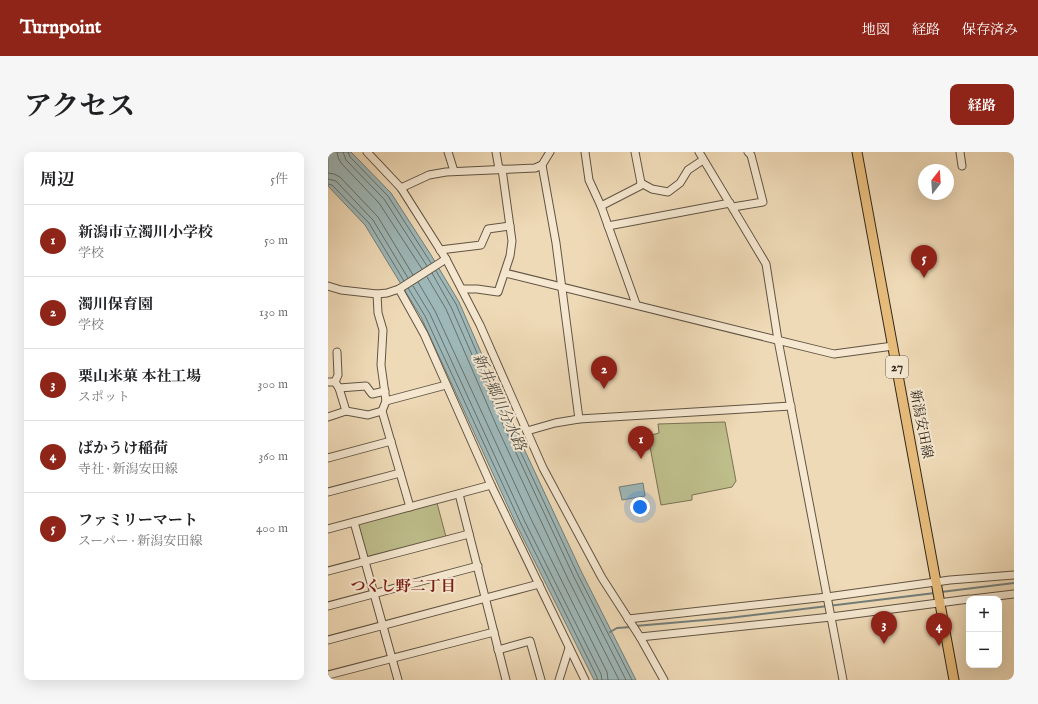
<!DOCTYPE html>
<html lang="ja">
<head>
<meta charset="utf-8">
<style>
  body { margin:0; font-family:"IM FELL English","Noto Serif JP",serif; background:#f6f6f6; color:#202124 }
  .controls { position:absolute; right:12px; bottom:12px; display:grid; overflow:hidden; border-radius:8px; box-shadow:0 4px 16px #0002 }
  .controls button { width:36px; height:36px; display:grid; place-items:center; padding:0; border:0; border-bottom:1px solid #e0e0e0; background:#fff; color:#202124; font:20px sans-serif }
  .compass { position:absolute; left:590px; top:12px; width:36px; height:36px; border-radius:50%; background:#fff; box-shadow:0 4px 16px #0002; rotate:17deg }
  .you { position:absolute; left:312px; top:355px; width:14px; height:14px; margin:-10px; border:3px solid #fff; border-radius:50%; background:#1a73e8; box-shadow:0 0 0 6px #1a73e833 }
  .badge { display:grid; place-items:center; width:26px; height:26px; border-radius:50%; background:#8f2418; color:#fff; font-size:13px; font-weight:700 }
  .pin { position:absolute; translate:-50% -33px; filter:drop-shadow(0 1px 2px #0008) }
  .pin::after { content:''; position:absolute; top:21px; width:14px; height:12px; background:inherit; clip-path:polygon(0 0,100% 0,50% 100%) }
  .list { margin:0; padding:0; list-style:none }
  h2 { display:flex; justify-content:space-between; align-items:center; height:52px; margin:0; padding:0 16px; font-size:17px }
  h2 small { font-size:13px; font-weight:400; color:#757577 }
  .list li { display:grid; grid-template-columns:26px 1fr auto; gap:12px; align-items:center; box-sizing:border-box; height:72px; padding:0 16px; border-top:1px solid #e0e0e0 }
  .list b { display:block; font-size:15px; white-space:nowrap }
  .list p { margin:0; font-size:13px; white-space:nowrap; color:#757577 }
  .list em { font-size:13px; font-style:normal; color:#757577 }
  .map { position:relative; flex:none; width:686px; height:528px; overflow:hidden; border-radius:8px }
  header { display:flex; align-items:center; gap:24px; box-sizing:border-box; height:56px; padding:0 20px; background:#8f2418; color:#fff }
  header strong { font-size:19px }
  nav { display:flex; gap:22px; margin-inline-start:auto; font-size:14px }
  .intro { display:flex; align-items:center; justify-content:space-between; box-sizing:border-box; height:96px; padding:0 24px }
  h1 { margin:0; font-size:28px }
  .button { padding:10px 18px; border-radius:8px; background:#8f2418; color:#fff; font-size:14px; font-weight:700 }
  main { display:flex; gap:24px; padding:0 24px }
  aside { flex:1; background:#fff; border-radius:8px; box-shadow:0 4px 16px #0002 }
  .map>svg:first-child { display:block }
</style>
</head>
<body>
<header>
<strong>Turnpoint</strong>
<nav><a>地図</a><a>経路</a><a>保存済み</a></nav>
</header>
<div class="intro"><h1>アクセス</h1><a class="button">経路</a></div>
<main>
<aside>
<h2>周辺<small>5件</small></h2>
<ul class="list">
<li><span class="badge">1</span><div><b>新潟市立濁川小学校</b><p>学校</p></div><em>50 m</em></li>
<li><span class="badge">2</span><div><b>濁川保育園</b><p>学校</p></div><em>130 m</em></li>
<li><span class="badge">3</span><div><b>栗山米菓 本社工場</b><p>スポット</p></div><em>300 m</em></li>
<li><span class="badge">4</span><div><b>ばかうけ稲荷</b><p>寺社 · 新潟安田線</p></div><em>360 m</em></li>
<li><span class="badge">5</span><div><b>ファミリーマート</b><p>スーパー · 新潟安田線</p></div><em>400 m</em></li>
</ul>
</aside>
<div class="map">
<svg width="686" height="528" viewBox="0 0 686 528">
  <rect width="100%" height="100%" fill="#efdab7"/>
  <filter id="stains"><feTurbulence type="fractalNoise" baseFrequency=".005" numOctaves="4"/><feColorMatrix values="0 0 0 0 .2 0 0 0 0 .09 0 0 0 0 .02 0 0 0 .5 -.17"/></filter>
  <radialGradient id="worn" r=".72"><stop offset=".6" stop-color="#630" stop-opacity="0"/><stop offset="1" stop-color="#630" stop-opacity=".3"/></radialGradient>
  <!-- green -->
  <g fill="#bebe8b" stroke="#787354">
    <path d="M397 270 408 329 404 335 364 343V348L333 353 320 284 331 281 330 272Z"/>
    <path d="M109 351 118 385 39 405 29 372Z"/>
  </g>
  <!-- water -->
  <g fill="#9eb8b9" stroke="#737e7a">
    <path d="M0 0H23L63 41 103 103 131 150 183 269 254 421 308 528H266L189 374 93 165 37 73 0 34Z"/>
    <path d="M315 331 317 344 294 348 291 335Z"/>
  </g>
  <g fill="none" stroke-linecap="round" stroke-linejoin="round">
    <!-- shore -->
    <g stroke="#68706a" stroke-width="1">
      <path d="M9 0 10 5 13 11 51 51 94 117"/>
      <path d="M15 0 18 8 56 47 99 114"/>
      <path d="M20 0 22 5 60 44 103 111"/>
      <path d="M0 21 6 22 12 25 50 65 85 123"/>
      <path d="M0 27 8 29 45 68 80 126"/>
      <path d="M0 32 4 33 41 71 76 129"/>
      <path d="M108 119 128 152 179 271 250 423 304 528"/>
      <path d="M104 121 123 155 175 273 246 425 298 528"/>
      <path d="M99 125 118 157 169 275 240 427 291 528"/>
      <path d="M90 130 107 159 203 367 279 520 280 528"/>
      <path d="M85 134 102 162 197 370 273 522 274 528"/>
      <path d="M80 136 97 164 193 372 269 525V528"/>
    </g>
    <!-- stream -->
    <g stroke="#737e7a" stroke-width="2">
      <path d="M613 440 686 431"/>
      <path d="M307 474 400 466 607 441"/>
      <path d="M282 480 289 476 303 475"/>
    </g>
    <!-- minor casing -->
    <g stroke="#615443" stroke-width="9">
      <g id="minor">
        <path d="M39 0 73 36 118 107 152 173 215 316 274 426 312 485 336 528"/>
        <path d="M120 0 126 19"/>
        <path d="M168 0 171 17"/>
        <path d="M257 0 261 28 273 54 308 152"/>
        <path d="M371 0 438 112 450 188 515 528"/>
        <path d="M632 0 634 14"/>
        <path d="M214 13 228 91 251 267"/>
        <path d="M313 31 324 37 340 40 352 31 360 18 375 8"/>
        <path d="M73 36 101 23 118 20 207 16 214 13 222 0"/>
        <path d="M273 54 312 34 313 31 307 0"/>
        <path d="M405 55 435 50 423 3 420 0"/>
        <path d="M280 74 402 51"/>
        <path d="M112 98 153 93 160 77 182 74"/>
        <path d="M177 121 506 202 565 194"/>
        <path d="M0 134 13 138 49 142 59 141 71 137 118 107"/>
        <path d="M71 137 96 182 163 333 257 528"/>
        <path d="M134 137H149L170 140 182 104 184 89 174 17"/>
        <path d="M49 142 50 161 55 178 53 213 58 249 54 259 82 355"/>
        <path d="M0 230H7L11 236 18 259"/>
        <path d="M7 230 10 223 9 200"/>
        <path d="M11 236 38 234 44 242 57 239"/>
        <path d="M58 249 118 233"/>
        <path d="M0 265 18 259 40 263 54 259"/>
        <path d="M199 279 227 271 251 267 463 254"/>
        <path d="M0 306 63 289"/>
        <path d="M0 340 72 321"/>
        <path d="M131 342 178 528"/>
        <path d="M26 370 70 528"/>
        <path d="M0 377 163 333"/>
        <path d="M0 419 141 382"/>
        <path d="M644 447 686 442"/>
        <path d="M0 454 150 414"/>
        <path d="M300 467 499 445 622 428 686 423"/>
        <path d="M312 485 503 465 641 447"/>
        <path d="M0 488 211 432"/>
        <path d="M170 498 202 489 213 528"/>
        <path d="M0 523 166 480"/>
        <path d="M231 528 241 496"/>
      </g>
    </g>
    <!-- major casing -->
    <g stroke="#32281c" stroke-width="11">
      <path id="major" d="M529 0 626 528"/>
    </g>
    <!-- minor -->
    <use href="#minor" stroke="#f5e7d0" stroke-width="7"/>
    <!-- major -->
    <use href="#major" stroke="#e8bd7c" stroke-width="9"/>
  </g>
  <g text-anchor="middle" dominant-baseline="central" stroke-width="4" stroke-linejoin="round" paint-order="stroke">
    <!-- shield labels -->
    <rect fill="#f5e7d0" stroke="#6c6152" stroke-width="1" x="558" y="204" width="22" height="22" rx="3"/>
    <g font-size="13" font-weight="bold" fill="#32281c">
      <text x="569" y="215">27</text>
    </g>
    <!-- street labels -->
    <g font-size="14" fill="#32281c" stroke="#f5e7d0">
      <text transform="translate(593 272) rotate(79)">新潟安田線</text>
    </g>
    <!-- water labels -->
    <g font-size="15" font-style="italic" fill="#4d4c43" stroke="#f5e7d0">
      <text transform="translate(171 250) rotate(65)">新井郷川分水路</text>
    </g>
    <!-- neighbourhood labels -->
    <g font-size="15" font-weight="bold" fill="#7a1f14" stroke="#f5e7d0">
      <text x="75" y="434">つくし野二丁目</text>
    </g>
  </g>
  <rect width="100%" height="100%" filter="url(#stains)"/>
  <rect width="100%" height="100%" fill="url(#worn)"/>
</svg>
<div class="controls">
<button>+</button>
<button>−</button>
</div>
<svg class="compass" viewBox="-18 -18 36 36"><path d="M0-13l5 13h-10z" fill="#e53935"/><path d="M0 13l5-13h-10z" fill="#757577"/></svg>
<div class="you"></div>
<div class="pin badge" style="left:313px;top:307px">1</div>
<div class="pin badge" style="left:276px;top:237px">2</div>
<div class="pin badge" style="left:556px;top:492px">3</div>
<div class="pin badge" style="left:611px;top:494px">4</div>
<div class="pin badge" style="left:596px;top:126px">5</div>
</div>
</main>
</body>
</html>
